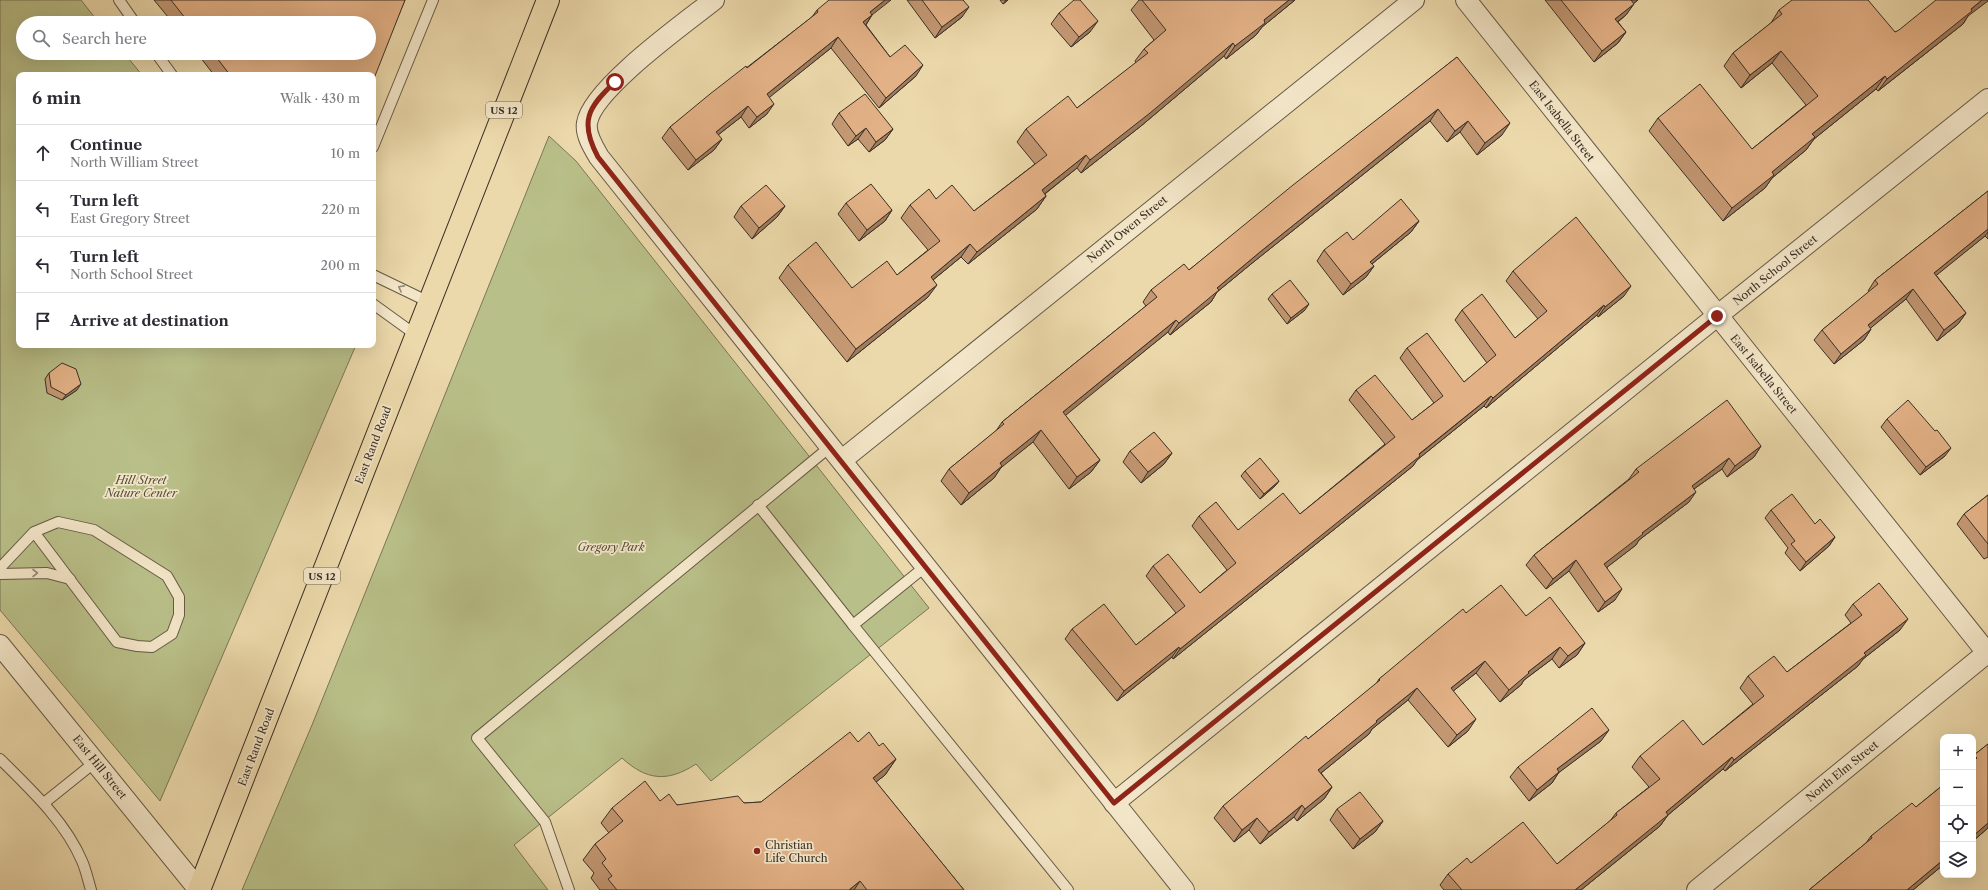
<!DOCTYPE html>
<html lang="en">
<head>
<meta charset="utf-8">
<style>
  body { margin:0; font-family:"Libre Caslon Text",serif; background:#f7f7f7; color:#2b2b33 }
  .controls { position:absolute; right:12px; bottom:12px; display:grid; overflow:hidden; border-radius:8px; box-shadow:0 4px 16px #0002 }
  .controls button { width:36px; height:36px; display:grid; place-items:center; padding:0; border:0; border-bottom:1px solid #e1e1e2; background:#fff; color:#2b2b33; font:20px sans-serif }
  .stop { position:absolute; width:12px; height:12px; margin:-9px; border:3px solid #8f2418; border-radius:50%; background:#fff }
  .stop.end { background:#8f2418; border-color:#fff; box-shadow:0 1px 4px #0008 }
  .list { margin:0; padding:0; list-style:none }
  h2 { display:flex; justify-content:space-between; align-items:center; height:52px; margin:0; padding:0 16px; font-size:17px }
  h2 small { font-size:13px; font-weight:400; color:#7c7c81 }
  .list li { display:grid; grid-template-columns:26px 1fr auto; gap:12px; align-items:center; box-sizing:border-box; height:56px; padding:0 16px; border-top:1px solid #e1e1e2 }
  .list b { display:block; font-size:15px; white-space:nowrap }
  .list p { margin:0; font-size:13px; white-space:nowrap; color:#7c7c81 }
  .list em { font-size:13px; font-style:normal; color:#7c7c81 }
  .icon { flex:none; width:22px; height:22px; fill:none; stroke:currentColor; stroke-width:2; stroke-linecap:round; stroke-linejoin:round }
  .map { position:relative; flex:none; width:1988px; height:890px; overflow:hidden }
  .search { position:absolute; background:#fff; box-shadow:0 4px 16px #0002; left:16px; top:16px; width:360px; height:44px; display:flex; align-items:center; gap:10px; box-sizing:border-box; padding:0 14px; border-radius:22px; color:#7c7c81; font-size:15px }
  .panel { position:absolute; background:#fff; box-shadow:0 4px 16px #0002; left:16px; top:72px; width:360px; height:276px; border-radius:8px }
  .map>svg:first-child { display:block }
</style>
</head>
<body>
<div class="map">
<svg width="1988" height="890" viewBox="0 0 1988 890">
  <rect width="100%" height="100%" fill="#ecd9ab"/>
  <filter id="stains"><feTurbulence type="fractalNoise" baseFrequency=".005" numOctaves="4"/><feColorMatrix values="0 0 0 0 .2 0 0 0 0 .09 0 0 0 0 .02 0 0 0 .5 -.17"/></filter>
  <radialGradient id="worn" r=".72"><stop offset=".6" stop-color="#630" stop-opacity="0"/><stop offset="1" stop-color="#630" stop-opacity=".3"/></radialGradient>
  <!-- green -->
  <g fill="#b9bf88" stroke="#797757">
    <path d="M0 0H81L99 23H23V53H124L142 75H19V345H356L160 801 0 610Z"/>
    <path d="M549 136 576 161 929 608 711 781 696 764C667 783 646 780 622 758L514 845 548 890H242L312 725Z"/>
  </g>
  <g fill="none" stroke-linecap="round" stroke-linejoin="round">
    <!-- service casing -->
    <g stroke="#665a47" stroke-width="12">
      <g id="service">
        <path d="M119 0 135 23"/>
        <path d="M156 53 172 75"/>
        <path d="M373 147 433 0"/>
        <path d="M373 275 429 302"/>
        <path d="M373 304 416 335"/>
        <path d="M758 505 853 625"/>
        <path d="M926 566 853 625 1068 890"/>
        <path d="M0 568 34 532 58 522 94 530 167 576 179 597V615L172 634 152 647 137 646 117 642 34 532"/>
        <path d="M0 574 47 573 70 579"/>
        <path d="M0 759C30 789 65 821 82 861 86 870 88 880 91 890"/>
        <path d="M44 803 95 762"/>
        <path d="M569 890 545 822 477 738 831 446"/>
      </g>
    </g>
    <!-- minor casing -->
    <g stroke="#665a47" stroke-width="22">
      <g id="minor">
        <path d="M714 0C685 23 592 89 587 123 585 134 593 147 599 157L1184 890"/>
        <path d="M1466 0 1988 654"/>
        <path d="M842 460 1414 0"/>
        <path d="M0 645 199 890"/>
        <path d="M1114 803 1717 316 1988 99"/>
        <path d="M1697 890 1988 652"/>
      </g>
    </g>
    <!-- primary casing -->
    <g stroke="#392f26" stroke-width="24">
      <path id="primary" d="M199 890 548 0"/>
    </g>
    <!-- service -->
    <use href="#service" stroke="#f3e6c8" stroke-width="10"/>
    <!-- minor -->
    <use href="#minor" stroke="#f3e6c8" stroke-width="20"/>
    <!-- primary -->
    <use href="#primary" stroke="#ecd9ab" stroke-width="22"/>
  </g>
  <!-- wall -->
  <g fill="#c39873" stroke="#392f26">
    <path d="M154 0H405L373 75H214L197 53H369V23H173Z"/>
    <path d="M907 0H963L962 17 935 38Z"/>
    <path d="M1000 0H1008L1003 4Z"/>
    <path d="M1139 0H1295L1262 27 1256 35 1226 59 1224 56 1141 126 1081 173 1077 168 1045 194 1046 196 1037 209 968 264 961 257 933 280 928 297 847 362 779 278 788 265 852 288 897 275 928 250 901 218 910 205 936 199 974 211 1035 164 1017 142 1026 129 1077 108 1136 63 1135 61 1144 49 1154 40 1131 10Z"/>
    <path d="M1545 0H1638L1634 3 1626 15 1618 22 1626 32 1618 43 1594 62Z"/>
    <path d="M817 10 872 15 866 25 890 57 916 76 879 108 831 48 769 97 767 114 749 128 741 117 718 135 722 139 714 150 688 170 662 138 670 127 812 17Z"/>
    <path d="M1779 10 1895 32 1968 16 1963 24 1878 91 1876 89 1814 139 1806 150 1772 178 1765 188 1723 221 1649 131 1658 118 1752 149 1806 105 1772 63 1741 88 1724 66 1733 53 1771 23Z"/>
    <path d="M1059 13 1090 32 1071 47 1051 24Z"/>
    <path d="M1457 57 1502 135 1477 155 1460 132 1447 142 1430 121 1251 264 1217 292 1211 302 1170 335 1168 332 1065 415 1100 460 1091 472 1069 489 1033 442 1002 466 994 478 961 505 941 481 949 469 996 431 1002 422 1146 306 1143 302 1151 290 1189 270Z"/>
    <path d="M839 113 893 129 885 140 869 152 858 139 848 146 832 124Z"/>
    <path d="M1988 191V239L1985 236 1936 275 1966 313 1958 324 1937 341 1906 299 1870 328 1871 329 1864 340 1834 364 1814 340 1822 330 1869 292 1868 291 1875 280Z"/>
    <path d="M846 203 892 210 885 221 859 241 838 214Z"/>
    <path d="M741 206H785L777 217 752 239 734 217Z"/>
    <path d="M1419 221 1411 232 1372 264 1374 266 1366 277 1343 295 1317 261 1324 250 1353 240Z"/>
    <path d="M1513 271 1624 296 1598 317 1597 315 1486 408 1484 406 1417 460 1413 466 1173 659 1172 657 1117 701 1065 639 1072 629 1136 645 1176 613 1146 576 1153 566 1200 593 1227 570 1192 526 1199 516 1238 530 1300 514 1385 444 1349 400 1356 390 1412 420 1434 403 1400 358 1407 348 1464 382 1487 363 1455 320 1462 310 1515 338 1538 319 1506 281Z"/>
    <path d="M1272 294 1305 310 1287 324 1268 299Z"/>
    <path d="M49 373 77 390 62 400 47 393 45 379Z"/>
    <path d="M1887 419 1945 456 1920 475 1881 427Z"/>
    <path d="M1761 446 1754 457 1727 477 1722 469 1694 489 1689 502 1639 540 1636 545 1607 567 1615 600 1598 612 1569 571 1546 589 1526 565 1534 555 1629 479 1636 469Z"/>
    <path d="M1130 451 1172 453 1164 464 1141 483 1123 462Z"/>
    <path d="M1245 471 1279 481 1275 486 1260 499 1241 476Z"/>
    <path d="M1988 495V557L1984 559 1957 524 1964 514Z"/>
    <path d="M1771 510 1815 524 1835 537 1829 546 1800 571 1785 553 1788 548 1765 518Z"/>
    <path d="M1853 604 1900 630 1863 659 1858 666 1725 771 1723 769 1668 815 1660 826 1581 890H1444L1440 885 1448 874 1471 863 1557 864 1610 821 1616 813 1649 787 1632 767 1640 756 1703 745 1753 704 1740 688 1748 676 1787 672 1851 623 1845 615Z"/>
    <path d="M1466 613 1526 616 1585 643 1577 655 1559 668 1552 659 1524 680 1521 685 1500 702 1476 673 1453 691 1468 731 1448 747 1408 700 1372 729 1369 734 1321 773 1332 787 1324 799 1297 821 1294 817 1260 844 1249 830 1234 842 1214 818 1223 806 1308 739 1376 684 1379 679Z"/>
    <path d="M1601 741 1559 772 1552 783 1529 801 1510 777 1518 767Z"/>
    <path d="M858 742 879 746 896 759 885 775 876 782 964 890H600L591 878 594 873 583 860 595 844 609 833 601 823 612 808 660 801 677 805 744 803 761 802Z"/>
    <path d="M1988 744V828L1973 841V756L1974 755Z"/>
    <path d="M1943 785V865L1913 890H1809L1866 843 1871 836 1916 807Z"/>
    <path d="M1337 809 1383 821 1375 832 1353 849 1330 820Z"/>
  </g>
  <!-- shaded-wall -->
  <g fill="#9f7c5e" stroke="#392f26">
    <path d="M885 0H891L863 22 870 12Z"/>
    <path d="M1006 0H1008L1003 4Z"/>
    <path d="M1289 0H1295L1262 27 1256 35 1226 59 1235 46 1264 20Z"/>
    <path d="M1632 0H1638L1624 11Z"/>
    <path d="M1982 0H1988V1L1968 16 1963 24 1878 91 1887 79Z"/>
    <path d="M1634 4 1626 15 1608 29 1615 19Z"/>
    <path d="M969 7 962 17 935 38 942 27Z"/>
    <path d="M872 15 865 26 863 22Z"/>
    <path d="M1098 21 1090 32 1071 47 1079 37Z"/>
    <path d="M1626 32 1618 43 1594 62 1602 51Z"/>
    <path d="M838 37 831 48 760 105 767 94Z"/>
    <path d="M1233 43 1224 56 1141 126 1081 173 1090 160Z"/>
    <path d="M1781 51 1772 63 1741 88 1750 75Z"/>
    <path d="M923 65 916 76 879 108 886 98Z"/>
    <path d="M1885 76 1876 89 1814 139 1806 150 1772 178 1765 188 1723 221 1732 208 1812 134Z"/>
    <path d="M774 104 767 114 749 128 757 117Z"/>
    <path d="M748 106 741 117 709 142 716 132Z"/>
    <path d="M1438 109 1430 121 1251 264 1217 292 1211 302 1170 335 1179 323 1217 288 1260 252Z"/>
    <path d="M1468 121 1460 132 1447 142 1455 131Z"/>
    <path d="M1510 123 1502 135 1477 155 1485 143Z"/>
    <path d="M866 128 858 139 848 146 856 136Z"/>
    <path d="M893 129 885 140 869 152 876 142Z"/>
    <path d="M722 139 714 150 688 170 696 160Z"/>
    <path d="M1086 155 1077 168 1033 203 1042 190Z"/>
    <path d="M1046 196 1037 209 968 264 977 252Z"/>
    <path d="M785 206 777 217 752 239 759 228Z"/>
    <path d="M892 210 885 221 859 241 867 230Z"/>
    <path d="M1419 221 1411 232 1362 272 1370 262Z"/>
    <path d="M1988 229V232L1985 236 1927 283 1934 273Z"/>
    <path d="M970 244 961 257 922 289 931 277Z"/>
    <path d="M1374 266 1366 277 1343 295 1351 284Z"/>
    <path d="M937 285 928 297 847 362 856 349Z"/>
    <path d="M1631 286 1624 296 1598 317 1605 307Z"/>
    <path d="M1913 289 1906 299 1861 336 1868 325Z"/>
    <path d="M1309 304 1305 310 1287 324 1291 318Z"/>
    <path d="M1604 305 1597 315 1486 408 1493 398Z"/>
    <path d="M1966 313 1958 324 1937 341 1944 330Z"/>
    <path d="M1176 320 1168 332 1055 424 1063 412Z"/>
    <path d="M1871 329 1864 340 1834 364 1841 354Z"/>
    <path d="M81 384 77 390 62 400 66 395Z"/>
    <path d="M1491 396 1484 406 1417 460 1413 466 1173 659 1180 649Z"/>
    <path d="M1041 430 1033 442 992 475 1000 463Z"/>
    <path d="M1761 446 1754 457 1727 477 1735 466Z"/>
    <path d="M1951 448 1945 456 1920 475 1926 467Z"/>
    <path d="M1172 453 1164 464 1141 483 1148 472Z"/>
    <path d="M1729 458 1722 469 1684 496 1692 486Z"/>
    <path d="M1100 460 1091 472 1069 489 1077 477Z"/>
    <path d="M1002 466 994 478 961 505 969 493Z"/>
    <path d="M1279 481 1275 486 1260 499 1264 494Z"/>
    <path d="M1696 492 1689 502 1639 540 1636 545 1597 575 1604 564 1642 533Z"/>
    <path d="M1835 537 1829 546 1800 571 1806 562Z"/>
    <path d="M1576 560 1569 571 1546 589 1553 579Z"/>
    <path d="M1622 589 1615 600 1598 612 1605 602Z"/>
    <path d="M1908 619 1900 630 1863 659 1858 666 1725 771 1734 760 1864 653Z"/>
    <path d="M1585 643 1577 655 1559 668 1568 656Z"/>
    <path d="M1179 647 1172 657 1117 701 1124 691Z"/>
    <path d="M1560 647 1552 659 1524 680 1521 685 1500 702 1509 690 1528 672Z"/>
    <path d="M1485 661 1476 673 1442 700 1451 688Z"/>
    <path d="M1417 688 1408 700 1372 729 1369 734 1310 782 1318 770 1376 721Z"/>
    <path d="M1476 719 1468 731 1448 747 1457 735Z"/>
    <path d="M1609 730 1601 741 1549 780 1557 769Z"/>
    <path d="M1732 757 1723 769 1668 815 1660 826 1581 890H1575L1666 812Z"/>
    <path d="M896 759 885 775 862 793 873 778Z"/>
    <path d="M1559 772 1552 783 1529 801 1537 790Z"/>
    <path d="M1332 787 1324 799 1297 821 1305 809Z"/>
    <path d="M1302 805 1294 817 1260 844 1269 832Z"/>
    <path d="M1257 818 1249 830 1234 842 1242 830Z"/>
    <path d="M1383 821 1375 832 1353 849 1360 839Z"/>
    <path d="M1988 823V828L1973 841V836Z"/>
    <path d="M1943 860V865L1913 890H1907Z"/>
    <path d="M860 881 854 890H849Z"/>
  </g>
  <!-- building -->
  <g fill="#e3b186" stroke="#392f26">
    <path d="M171 0H405L373 81V75H230L213 53H369V23H189Z"/>
    <path d="M829 0H885L870 12 872 15 863 22 890 57 905 45 923 65 886 98 838 37 767 94 774 104 757 117 748 106 716 132 722 139 696 160 670 127 710 94 746 66 747 68 818 12 817 10Z"/>
    <path d="M922 0H963L969 7 942 27Z"/>
    <path d="M1074 0H1080L1098 21 1079 37 1059 13Z"/>
    <path d="M1142 0H1289L1264 20 1265 23 1235 46 1233 43 1150 113 1090 160 1086 155 1042 190 1046 196 977 252 970 244 931 277 937 285 856 349 788 265 816 242 852 288 887 261 897 275 940 241 910 205 929 189 936 199 952 185 974 211 1047 155 1026 129 1068 96 1077 108 1148 53 1144 49 1166 30Z"/>
    <path d="M1561 0H1632H1631L1634 4 1615 19 1626 32 1602 51Z"/>
    <path d="M1792 0H1868L1895 32 1899 30 1936 0H1982L1971 9 1972 11 1887 79 1885 76 1812 134 1815 137 1772 172 1774 175 1732 208 1658 118 1700 84 1752 149 1818 96 1781 51 1750 75 1733 53 1782 14 1779 10Z"/>
    <path d="M1457 57 1510 123 1485 143 1468 121 1455 131 1438 109 1260 252 1217 288 1219 290 1179 323 1176 320 1063 412 1100 460 1077 477 1041 430 1000 463 1002 466 969 493 949 469 1004 424 1002 422 1157 297 1151 290 1184 264 1189 270 1293 185Z"/>
    <path d="M865 94 893 129 876 142 866 128 856 136 839 113Z"/>
    <path d="M871 184 892 210 867 230 846 203Z"/>
    <path d="M766 185 785 206 759 228 741 206Z"/>
    <path d="M1988 191V229L1934 273 1966 313 1944 330 1913 289 1868 325 1871 329 1841 354 1822 330 1878 284 1875 280Z"/>
    <path d="M1401 199 1419 221 1370 262 1374 266 1351 284 1324 250 1347 232 1353 240Z"/>
    <path d="M1576 217 1631 286 1605 307 1604 305 1493 398 1491 396 1419 454 1420 456 1180 649 1179 647 1124 691 1072 629 1104 604 1136 645 1185 606 1153 566 1168 554 1200 593 1236 563 1199 516 1216 502 1238 530 1283 493 1300 514 1395 437 1356 390 1375 375 1412 420 1443 396 1407 348 1427 333 1464 382 1496 355 1462 310 1482 294 1515 338 1547 311 1513 271Z"/>
    <path d="M1290 280 1309 304 1291 318 1272 294Z"/>
    <path d="M62 363 76 369 81 384 66 395 51 387 49 373Z"/>
    <path d="M1727 400 1761 446 1735 466 1729 458 1692 486 1696 492 1642 533 1643 534 1604 564 1622 589 1605 602 1576 560 1553 579 1534 555 1639 472 1636 469Z"/>
    <path d="M1908 400 1935 431 1937 430 1951 448 1926 467 1887 419Z"/>
    <path d="M1154 432 1172 453 1148 472 1130 451Z"/>
    <path d="M1260 458 1279 481 1264 494 1245 471Z"/>
    <path d="M1792 494 1815 524 1820 519 1835 537 1806 562 1791 544 1795 541 1771 510Z"/>
    <path d="M1988 495V544L1964 514Z"/>
    <path d="M1879 583 1908 619 1864 653 1866 655 1734 760 1732 757 1666 812 1668 815 1575 890H1462L1448 874 1467 858 1471 863 1523 822 1557 864 1617 815 1616 813 1660 779 1640 756 1683 720 1703 745 1764 696 1748 676 1774 656 1787 672 1862 615 1853 604Z"/>
    <path d="M1501 585 1526 616 1550 597 1585 643 1568 656 1560 647 1528 672 1529 673 1509 690 1485 661 1451 688 1476 719 1457 735 1417 688 1376 721 1377 722 1318 770 1332 787 1305 809 1302 805 1269 832 1257 818 1242 830 1223 806 1306 736 1308 739 1380 680 1379 679 1463 609 1466 613Z"/>
    <path d="M1592 708 1609 730 1557 769 1559 772 1537 790 1518 767Z"/>
    <path d="M850 732 858 742 869 732 879 746 883 743 896 759 873 778 964 890H867L860 881 849 890H617L608 879 612 876 602 863 606 859 595 844 623 821 612 808 645 781 660 801 669 794 677 805 738 796 744 803 761 802Z"/>
    <path d="M1988 744V823L1973 836V762L1977 758 1974 755Z"/>
    <path d="M1943 785V860L1907 890H1809L1872 838 1871 836 1912 803 1916 807Z"/>
    <path d="M1360 792 1383 821 1360 839 1337 809Z"/>
  </g>
  <!-- one-way arrows -->
  <defs><path id="oneway-chevron" d="M-2-3.5L2.5 0L-2 3.5" fill="none" stroke-width="1.6" stroke-linecap="round" stroke-linejoin="round"/></defs>
  <g stroke="#968a77">
    <use href="#oneway-chevron" transform="translate(401 288) rotate(-152)"/>
    <use href="#oneway-chevron" transform="translate(35 573)"/>
  </g>
  <g fill="none" stroke-linecap="round" stroke-linejoin="round">
    <!-- route -->
    <path stroke="#8f2418" stroke-width="5" d="M615 82C588 107 579 122 598 157L1114 803 1717 316"/>
  </g>
  <!-- markers -->
  <circle fill="#8f2418" stroke="#f3e6c8" stroke-width="1.5" cx="757" cy="851" r="4"/>
  <g text-anchor="middle" dominant-baseline="central" stroke-width="3.5" stroke-linejoin="round" paint-order="stroke">
    <!-- shield labels -->
    <g fill="#f3e6c8" stroke="#716657" stroke-width="1">
      <rect x="486" y="102" width="36" height="16" rx="3"/>
      <rect x="304" y="568" width="36" height="16" rx="3"/>
    </g>
    <g font-size="10" font-weight="bold" fill="#392f26">
      <text x="504" y="110">US 12</text>
      <text x="322" y="576">US 12</text>
    </g>
    <!-- street labels -->
    <g font-size="11" fill="#392f26" stroke="#f3e6c8">
      <text transform="translate(1562 121) rotate(52)">East Isabella Street</text>
      <text transform="translate(1127 229) rotate(-39)">North Owen Street</text>
      <text transform="translate(1775 270) rotate(-39)">North School Street</text>
      <text transform="translate(1764 374) rotate(51)">East Isabella Street</text>
      <text transform="translate(373 445) rotate(-69)">East Rand Road</text>
      <text transform="translate(256 747) rotate(-69)">East Rand Road</text>
      <text transform="translate(100 767) rotate(51)">East Hill Street</text>
      <text transform="translate(1842 771) rotate(-39)">North Elm Street</text>
    </g>
    <!-- park labels -->
    <g font-size="11" font-style="italic" fill="#534c3a" stroke="#f3e6c8">
      <text x="141" y="480">Hill Street<tspan x="141" dy="13">Nature Center</tspan></text>
      <text x="611" y="547">Gregory Park</text>
    </g>
    <!-- poi labels -->
    <g font-size="11" fill="#392f26" stroke="#f3e6c8" text-anchor="start">
      <text x="765" y="845">Christian<tspan x="765" dy="13">Life Church</tspan></text>
    </g>
  </g>
  <rect width="100%" height="100%" filter="url(#stains)"/>
  <rect width="100%" height="100%" fill="url(#worn)"/>
</svg>
<div class="controls">
<button>+</button>
<button>−</button>
<button><svg class="icon" aria-label="locate" viewBox="0 0 24 24"><circle cx="12" cy="12" r="6"/><path d="M12 2v4M12 18v4M2 12h4M18 12h4"/></svg></button>
<button><svg class="icon" aria-label="layers" viewBox="0 0 24 24"><path d="M12 4l9 5-9 5-9-5zM3 14l9 5 9-5"/></svg></button>
</div>
<div class="stop" style="left:615px;top:82px"></div>
<div class="stop end" style="left:1717px;top:316px"></div>
<div class="search"><svg class="icon" aria-label="search" viewBox="0 0 24 24"><circle cx="10" cy="10" r="6"/><path d="M15 15l6 6"/></svg>Search here</div>
<section class="panel">
<h2>6 min<small>Walk · 430 m</small></h2>
<ul class="list">
<li><svg class="icon" aria-label="ahead" viewBox="0 0 24 24"><path d="M12 20V5M6 11l6-6 6 6"/></svg><div><b>Continue</b><p>North William Street</p></div><em>10 m</em></li>
<li><svg class="icon" aria-label="left" viewBox="0 0 24 24"><path d="M17 20v-9H6M10 6l-5 5 5 5"/></svg><div><b>Turn left</b><p>East Gregory Street</p></div><em>220 m</em></li>
<li><svg class="icon" aria-label="left" viewBox="0 0 24 24"><path d="M17 20v-9H6M10 6l-5 5 5 5"/></svg><div><b>Turn left</b><p>North School Street</p></div><em>200 m</em></li>
<li><svg class="icon" aria-label="arrive" viewBox="0 0 24 24"><path d="M6 21V4h12l-3 4 3 4H6"/></svg><div><b>Arrive at destination</b></div></li>
</ul>
</section>
</div>
</body>
</html>
